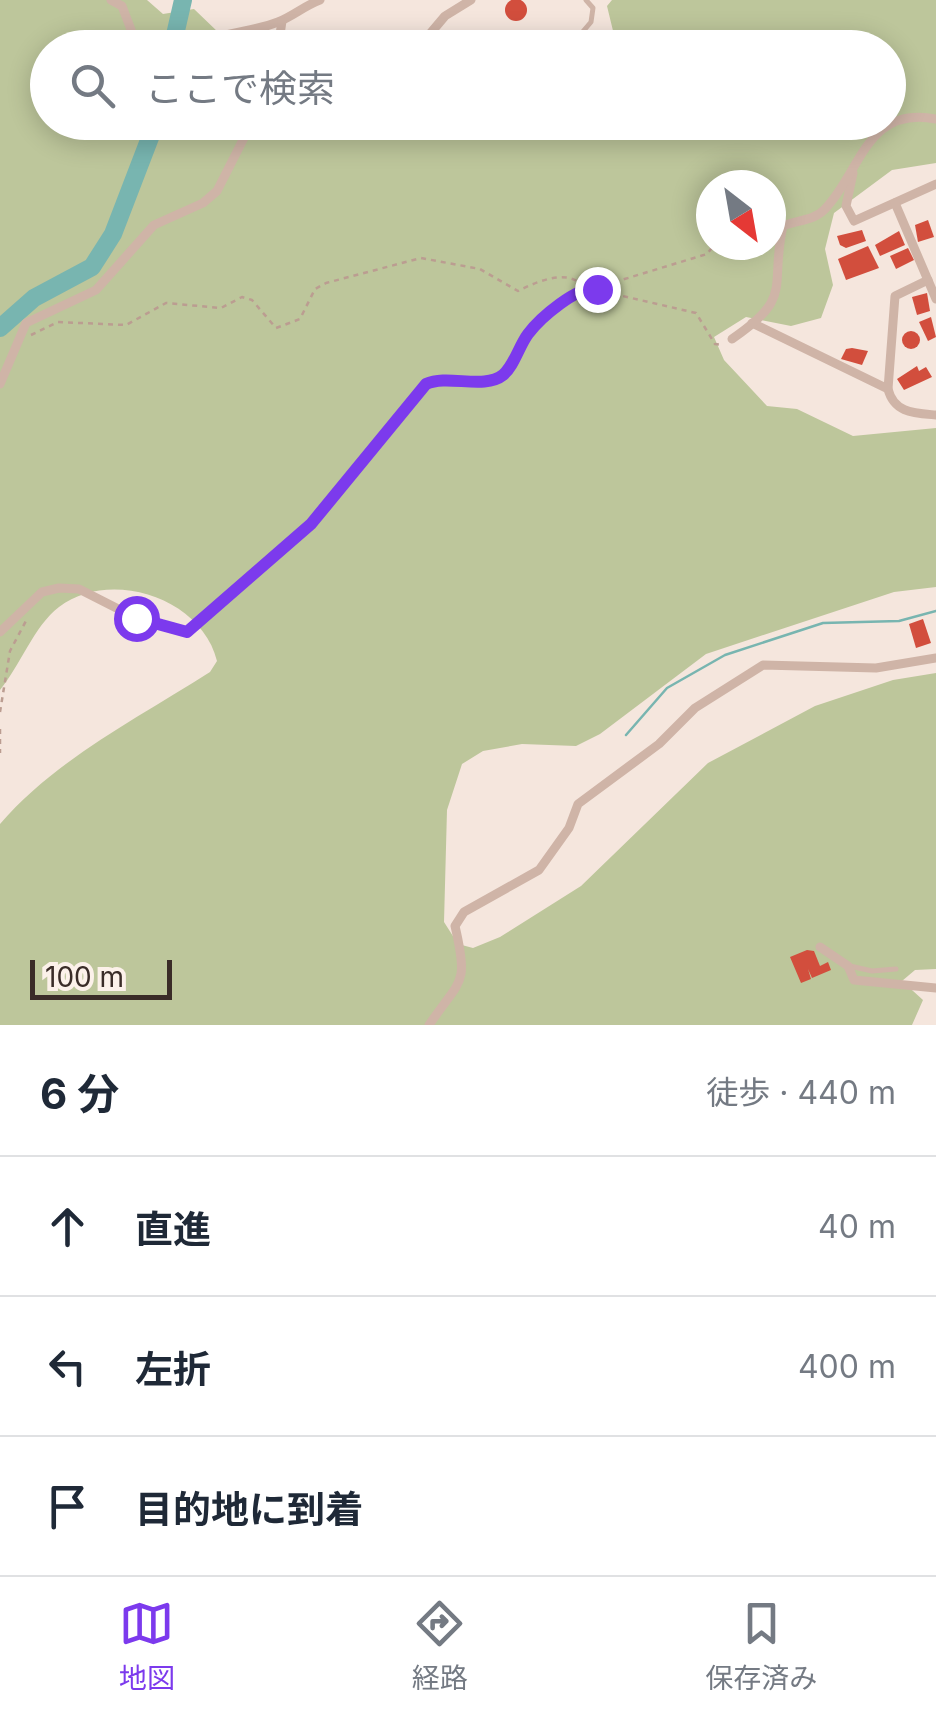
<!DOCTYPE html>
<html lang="ja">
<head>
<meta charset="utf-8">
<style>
  body { margin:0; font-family:Inter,"Noto Sans JP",sans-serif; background:#f6f6f7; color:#1f2937 }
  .compass { position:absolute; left:696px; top:170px; width:90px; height:90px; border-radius:50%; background:#fff; box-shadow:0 5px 25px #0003; rotate:149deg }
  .scale { position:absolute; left:30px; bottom:25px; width:142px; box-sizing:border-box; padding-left:10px; border:5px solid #3a2c28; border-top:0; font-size:28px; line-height:35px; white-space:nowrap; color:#3a2c28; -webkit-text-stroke:8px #fcf1ea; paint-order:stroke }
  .stop { position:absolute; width:30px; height:30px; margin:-22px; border:8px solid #7c3aed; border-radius:50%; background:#fff }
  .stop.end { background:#7c3aed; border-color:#fff; box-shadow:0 2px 10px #0008 }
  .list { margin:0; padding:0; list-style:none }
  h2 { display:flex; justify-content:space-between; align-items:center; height:130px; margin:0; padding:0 40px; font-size:42px }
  h2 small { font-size:32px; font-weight:400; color:#747a83 }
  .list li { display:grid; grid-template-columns:65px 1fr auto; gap:30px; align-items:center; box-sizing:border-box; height:140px; padding:0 40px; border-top:2px solid #e0e1e3 }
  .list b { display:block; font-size:38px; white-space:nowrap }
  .list em { font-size:32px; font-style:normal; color:#747a83 }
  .icon { flex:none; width:55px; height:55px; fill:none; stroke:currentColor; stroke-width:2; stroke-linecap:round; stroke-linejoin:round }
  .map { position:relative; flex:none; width:936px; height:1025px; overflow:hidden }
  .search { position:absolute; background:#fff; box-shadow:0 5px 25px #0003; left:30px; right:30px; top:30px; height:110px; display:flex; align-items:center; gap:25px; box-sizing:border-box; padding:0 35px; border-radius:55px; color:#747a83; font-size:38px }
  .sheet { height:550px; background:#fff }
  nav { display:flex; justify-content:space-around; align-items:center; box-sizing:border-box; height:140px; border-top:2px solid #e0e1e3; background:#fff; font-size:28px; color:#747a83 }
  nav a { display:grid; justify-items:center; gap:5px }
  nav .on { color:#7c3aed }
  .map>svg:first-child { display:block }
</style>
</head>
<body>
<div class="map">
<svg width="936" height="1025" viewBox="0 0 936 1025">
  <rect width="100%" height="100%" fill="#f5e6dd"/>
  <!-- green -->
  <path fill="#bdc69b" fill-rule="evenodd" d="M0 0H147L163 14 194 9 219 33 223 47 48 48V122H888V48L609 47 615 39 607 6 612 0H936V163L892 170 834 213 825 249 833 285 821 318 791 326 746 317 714 337 724 360 767 406 797 409 853 436 936 428V587L894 592 706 654 600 734 576 746 522 744 483 751 462 764 447 810 444 922 458 944 473 948 500 937 581 886 708 763 815 706 893 680 936 673V969L915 970 902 981 923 1000 912 1025H0V824C56 759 138 718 210 672L217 661C202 598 110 568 59 607 34 626 20 666 0 690ZM711 185H771V245H711Z"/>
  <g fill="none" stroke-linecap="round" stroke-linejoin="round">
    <!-- stream -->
    <path stroke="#78b5b0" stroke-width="2.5" d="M626 735 667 688 725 655 823 623 899 621 936 611"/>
    <!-- river -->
    <g stroke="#78b5b0" stroke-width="18">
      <path d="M172 48 183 0"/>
      <path d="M0 328 34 298 92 267 113 234 156 122"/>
    </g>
  </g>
  <!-- building -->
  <g fill="#d24e3d">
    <circle cx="516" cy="10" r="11"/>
    <path d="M928 220 934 237 918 242 915 225Z"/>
    <path d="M862 230 866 241 846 248 840 245 837 236Z"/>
    <path d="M899 231 905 245 880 256 875 245Z"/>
    <path d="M868 246 879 268 846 280 838 259Z"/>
    <path d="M908 248 914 260 896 269 890 256Z"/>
    <path d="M927 293 930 311 917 315 912 297Z"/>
    <path d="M931 317 936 337 928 341 919 322Z"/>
    <circle cx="911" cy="340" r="9"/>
    <path d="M852 348 868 351 862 365 841 359 846 349Z"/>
    <path d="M917 366 919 371 926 367 932 377 904 390 897 379Z"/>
    <path d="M923 619 931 643 916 648 909 624Z"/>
    <path d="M807 950 814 951 820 966 828 962 831 970 812 978 808 969 811 979 801 983 790 957Z"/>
  </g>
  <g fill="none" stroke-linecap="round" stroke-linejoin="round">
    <!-- path -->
    <g stroke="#bb9d91" stroke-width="2.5" stroke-dasharray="5 5" stroke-linecap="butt">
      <path d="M595 288 707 254 714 245"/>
      <path d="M31 335 58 322 126 325 166 303 221 308 242 297 252 300 276 328 300 319 315 289 326 283 421 258 480 269 518 291C536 282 567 268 583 286"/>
      <path d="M192 627 311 524 426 384 440 378 491 381 504 374 530 330 584 287 696 313 715 344 723 345"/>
      <path d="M0 712 10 651 27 619"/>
      <path d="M0 729V753"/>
    </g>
    <!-- lane -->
    <g stroke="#cfb4a7" stroke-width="5">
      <path d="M569 48 591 22 593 8 586 0"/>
      <path d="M850 966 872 971 896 969"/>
    </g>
    <!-- street -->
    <g stroke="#cfb4a7" stroke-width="9">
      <path d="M111 0 122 6 138 48"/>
      <path d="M195 48C218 31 251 33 278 22 293 16 304 6 320 0"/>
      <path d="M278 48 282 21"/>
      <path d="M418 48 445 16 471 0"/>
      <path d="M853 173 846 206 854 221 936 184"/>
      <path d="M895 203 936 299"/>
      <path d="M928 280 895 296 888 389C894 413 914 413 936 415"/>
      <path d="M752 323 888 389"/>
      <path d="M732 339C795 296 769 288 783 226 797 220 814 221 825 209 861 172 866 105 936 119"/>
      <path d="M0 384 26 323 96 290 154 225 203 203 217 191 252 122"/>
      <path d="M0 632 42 592 59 588 79 589 136 618 187 632"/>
      <path d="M820 947 848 966 854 980 936 988"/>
      <path d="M429 1025C461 978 469 986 455 926L464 912 539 870 569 828 578 804 659 744 695 708 763 665 876 668 936 658"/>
    </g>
  </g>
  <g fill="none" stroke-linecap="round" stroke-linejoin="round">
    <!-- route -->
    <path stroke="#7c3aed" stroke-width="12" d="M136 618 187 632 311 524 426 384C448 374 484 390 503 375 514 366 519 346 528 334 540 318 578 285 597 289"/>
  </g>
</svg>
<svg class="compass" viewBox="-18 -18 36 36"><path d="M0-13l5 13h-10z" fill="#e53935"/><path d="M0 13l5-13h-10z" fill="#747a83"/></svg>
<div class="scale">100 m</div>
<div class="stop" style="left:136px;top:618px"></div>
<div class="stop end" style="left:597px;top:289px"></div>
<div class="search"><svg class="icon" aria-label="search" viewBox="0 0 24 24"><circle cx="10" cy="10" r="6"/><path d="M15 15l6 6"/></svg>ここで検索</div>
</div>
<section class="sheet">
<h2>6 分<small>徒歩 · 440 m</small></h2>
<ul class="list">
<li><svg class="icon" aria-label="ahead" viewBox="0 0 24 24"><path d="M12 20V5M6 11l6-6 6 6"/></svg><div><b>直進</b></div><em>40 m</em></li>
<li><svg class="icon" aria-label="left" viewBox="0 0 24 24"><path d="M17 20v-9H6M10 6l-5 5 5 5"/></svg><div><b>左折</b></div><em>400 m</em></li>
<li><svg class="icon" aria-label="arrive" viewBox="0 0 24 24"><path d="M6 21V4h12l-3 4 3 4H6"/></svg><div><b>目的地に到着</b></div></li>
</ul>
</section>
<nav>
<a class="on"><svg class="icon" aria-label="map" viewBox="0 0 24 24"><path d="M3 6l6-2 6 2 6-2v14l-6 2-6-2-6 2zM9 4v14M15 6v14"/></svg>地図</a>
<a><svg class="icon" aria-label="directions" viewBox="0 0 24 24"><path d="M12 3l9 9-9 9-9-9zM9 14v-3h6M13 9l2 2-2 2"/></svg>経路</a>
<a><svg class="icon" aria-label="saved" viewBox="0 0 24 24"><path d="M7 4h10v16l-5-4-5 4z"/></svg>保存済み</a>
</nav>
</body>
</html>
